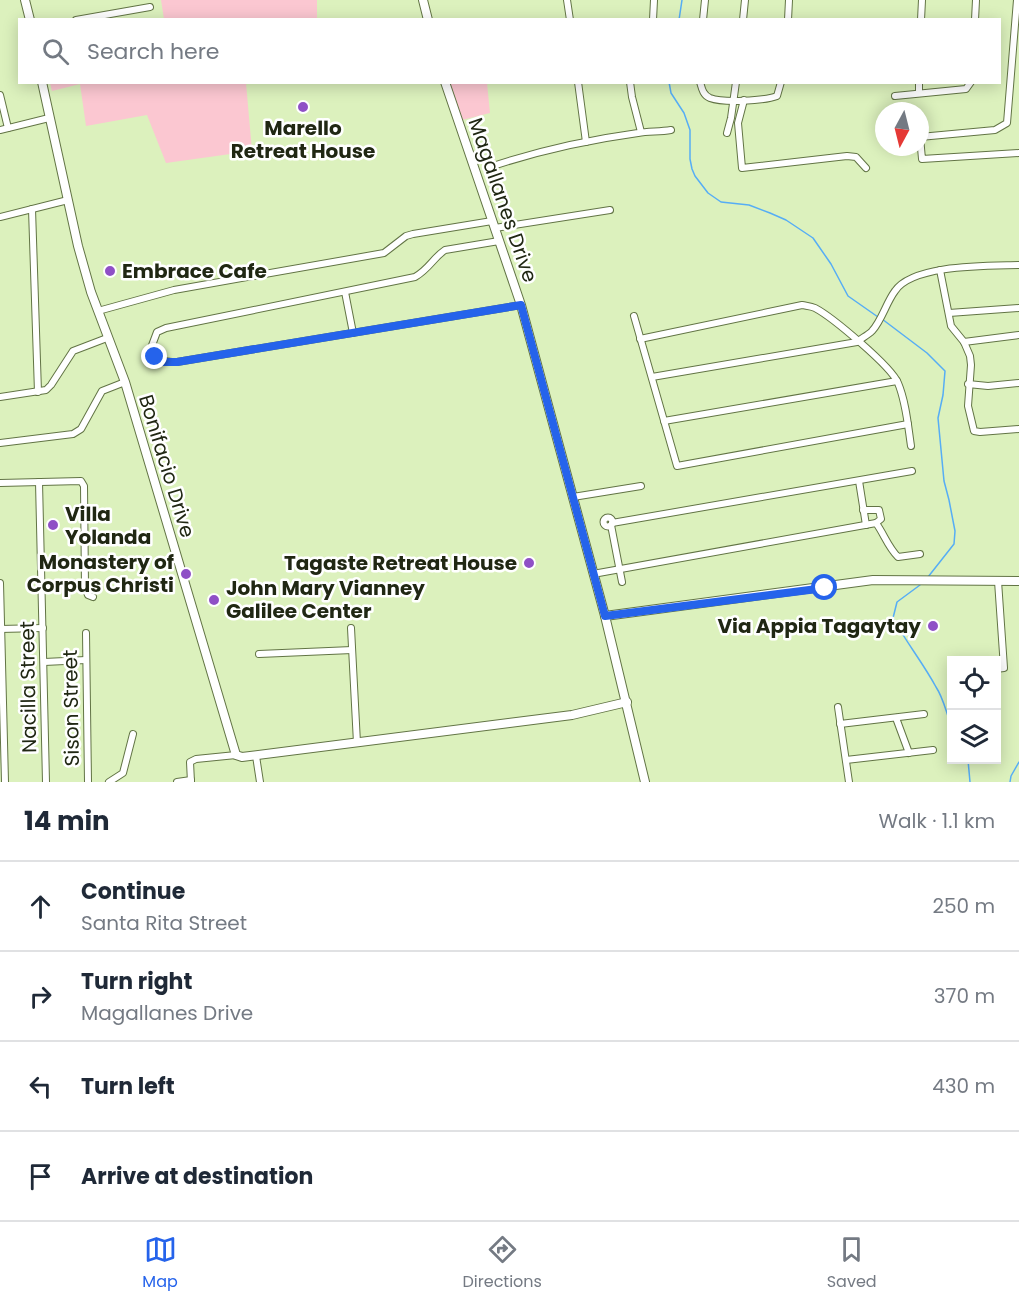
<!DOCTYPE html>
<html lang="en">
<head>
<meta charset="utf-8">
<style>
  body { margin:0; font-family:Poppins,sans-serif; background:#f6f6f7; color:#1f2937 }
  .controls { position:absolute; right:18px; bottom:18px; display:grid; overflow:hidden; border-radius:0px; box-shadow:0 3px 15px #0003 }
  .controls button { width:54px; height:54px; display:grid; place-items:center; padding:0; border:0; border-bottom:2px solid #e0e1e3; background:#fff; color:#1f2937; font:30px sans-serif }
  .compass { position:absolute; left:875px; top:102px; width:54px; height:54px; border-radius:50%; background:#fff; box-shadow:0 3px 15px #0003; rotate:187deg }
  .stop { position:absolute; width:18px; height:18px; margin:-14px; border:4px solid #2563eb; border-radius:50%; background:#fff }
  .stop.end { background:#2563eb; border-color:#fff; box-shadow:0 2px 6px #0008 }
  .list { margin:0; padding:0; list-style:none }
  h2 { display:flex; justify-content:space-between; align-items:center; height:78px; margin:0; padding:0 24px; font-size:26px }
  h2 small { font-size:20px; font-weight:400; color:#747a83 }
  .list li { display:grid; grid-template-columns:39px 1fr auto; gap:18px; align-items:center; box-sizing:border-box; height:90px; padding:0 24px; border-top:2px solid #e0e1e3 }
  .list b { display:block; font-size:22px; white-space:nowrap }
  .list p { margin:0; font-size:20px; white-space:nowrap; color:#747a83 }
  .list em { font-size:20px; font-style:normal; color:#747a83 }
  .icon { flex:none; width:33px; height:33px; fill:none; stroke:currentColor; stroke-width:2; stroke-linecap:round; stroke-linejoin:round }
  .map { position:relative; flex:none; width:1019px; height:782px; overflow:hidden }
  .search { position:absolute; background:#fff; box-shadow:0 3px 15px #0003; left:18px; right:18px; top:18px; height:66px; display:flex; align-items:center; gap:15px; box-sizing:border-box; padding:0 21px; border-radius:0px; color:#747a83; font-size:22px }
  .sheet { height:438px; background:#fff }
  nav { display:flex; justify-content:space-around; align-items:center; box-sizing:border-box; height:84px; border-top:2px solid #e0e1e3; background:#fff; font-size:16px; color:#747a83 }
  nav a { display:grid; justify-items:center; gap:3px }
  nav .on { color:#2563eb }
  .map>svg:first-child { display:block }
</style>
</head>
<body>
<div class="map">
<svg width="1019" height="782" viewBox="0 0 1019 782">
  <rect width="100%" height="100%" fill="#dcf1bd"/>
  <!-- green -->
  <g fill="#fbc7d1">
    <path d="M161 0H317V19H164Z"/>
    <path d="M50 83H246L252 151 166 163 147 115 86 126 80 84 52 91Z"/>
    <path d="M449 83H487L490 113 462 120Z"/>
  </g>
  <g fill="none" stroke-linecap="round" stroke-linejoin="round">
    <!-- stream -->
    <g stroke="#56adf5" stroke-width="1.5">
      <path d="M679 20 682 0"/>
      <path d="M669 82 671 93 684 113 690 130V159L692 169 695 176 708 193 721 202 749 205 770 213 786 220 813 238 831 264 848 296 878 317"/>
      <path d="M882 319 927 353 945 371 943 395 938 418 944 481 949 500 955 531 954 544 928 577"/>
      <path d="M920 585 897 602 893 618C906 642 923 663 936 687 944 699 946 713 952 727"/>
      <path d="M968 760 970 782"/>
      <path d="M1010 782 1011 776 1019 762"/>
    </g>
    <!-- street casing -->
    <g stroke="#627445" stroke-width="8">
      <g id="street">
        <path d="M567 0 570 20"/>
        <path d="M76 20 150 7"/>
        <path d="M653 20 654 0"/>
        <path d="M703 20 705 0"/>
        <path d="M743 20 745 0"/>
        <path d="M788 20 789 0"/>
        <path d="M921 20 922 0"/>
        <path d="M975 20 976 0"/>
        <path d="M578 82 586 142"/>
        <path d="M630 82 632 97 641 132"/>
        <path d="M700 82C702 89 703 95 710 98 723 103 764 101 777 96L781 82"/>
        <path d="M919 93V82"/>
        <path d="M0 95 8 128"/>
        <path d="M895 96 966 89 971 82"/>
        <path d="M744 100 738 123 742 168 847 156 856 157 866 168"/>
        <path d="M0 130 49 118"/>
        <path d="M727 133 731 118 736 82"/>
        <path d="M920 137 995 130 1007 123 1017 0"/>
        <path d="M920 137 922 159 1019 153"/>
        <path d="M487 168C537 151 587 140 638 133 649 131 659 132 671 130"/>
        <path d="M32 209 38 392"/>
        <path d="M0 217 68 200"/>
        <path d="M495 228 610 210"/>
        <path d="M499 241 445 250C433 258 430 268 415 277L166 328 157 332 151 348C157 361 163 362 177 362L521 305"/>
        <path d="M940 270 951 326 964 342 970 356 971 365 968 406 974 431 980 432 1019 429"/>
        <path d="M345 292 353 333"/>
        <path d="M98 311 174 290 384 253 406 236 413 234 492 221"/>
        <path d="M949 313 1019 308"/>
        <path d="M634 316 677 466 908 424"/>
        <path d="M640 339 802 305C807 306 811 306 815 308 832 317 891 366 898 383 906 402 908 426 911 446"/>
        <path d="M964 342 1019 335"/>
        <path d="M652 377 857 342C862 338 868 335 872 331 882 320 886 303 895 291 913 264 989 266 1019 265"/>
        <path d="M968 384 988 386 1019 383"/>
        <path d="M0 397 46 390 51 385 73 351 107 338"/>
        <path d="M664 421 897 381"/>
        <path d="M0 443 73 434 81 429 102 391 125 382"/>
        <path d="M859 481 866 525"/>
        <path d="M39 482 46 782"/>
        <path d="M0 483 81 481 84 486 85 587 88 595 93 597"/>
        <path d="M573 497 641 486"/>
        <path d="M863 510H879L881 519 876 523"/>
        <circle cx="608" cy="522" r="4.5"/>
        <path d="M612 523 912 471"/>
        <path d="M611 525 622 582"/>
        <path d="M593 574 876 523C884 534 888 547 898 557L920 554"/>
        <path d="M0 583 5 782"/>
        <path d="M351 628 357 743"/>
        <path d="M0 629 43 628"/>
        <path d="M86 633 88 782"/>
        <path d="M259 654 352 650"/>
        <path d="M44 662 86 660"/>
        <path d="M996 669 1004 668 998 581"/>
        <path d="M838 707 849 782"/>
        <path d="M896 718 909 753"/>
        <path d="M840 724 924 714"/>
        <path d="M256 756 260 782"/>
        <path d="M846 760 933 750"/>
        <path d="M109 782 123 773 133 734"/>
        <path d="M177 782 191 780"/>
        <path d="M191 782 190 762 196 759 236 755"/>
      </g>
    </g>
    <!-- secondary casing -->
    <g stroke="#627445" stroke-width="10">
      <g id="secondary">
        <path d="M25 0 30 20"/>
        <path d="M423 0 428 20"/>
        <path d="M42 82 78 246 91 292 125 382 236 755 242 757 572 715 627 702"/>
        <path d="M445 82 521 305 605 616 645 782"/>
        <path d="M605 616 873 580 1019 581"/>
      </g>
    </g>
    <!-- street -->
    <use href="#street" stroke="#fff" stroke-width="6"/>
    <!-- secondary -->
    <use href="#secondary" stroke="#fff" stroke-width="8"/>
  </g>
  <g fill="none" stroke-linecap="round" stroke-linejoin="round">
    <!-- route -->
    <path stroke="#2563eb" stroke-width="8" d="M155 357 164 362H177L521 305 605 616 825 588"/>
  </g>
  <!-- markers -->
  <g fill="#8f50c6" stroke="#fff" stroke-width="2">
    <circle cx="303" cy="107" r="6"/>
    <circle cx="110" cy="271" r="6"/>
    <circle cx="53" cy="525" r="6"/>
    <circle cx="529" cy="563" r="6"/>
    <circle cx="186" cy="574" r="6"/>
    <circle cx="214" cy="600" r="6"/>
    <circle cx="933" cy="626" r="6"/>
  </g>
  <g text-anchor="middle" dominant-baseline="central" stroke-width="5" stroke-linejoin="round" paint-order="stroke">
    <!-- poi labels -->
    <g font-size="20" font-weight="bold" fill="#202713" stroke="#fff" text-anchor="start">
      <text x="303" y="128" text-anchor="middle">Marello<tspan x="303" dy="23">Retreat House</tspan></text>
      <text x="122" y="271">Embrace Cafe</text>
      <text x="65" y="514">Villa<tspan x="65" dy="23">Yolanda</tspan></text>
      <text x="174" y="562" text-anchor="end">Monastery of<tspan x="174" dy="23">Corpus Christi</tspan></text>
      <text x="517" y="563" text-anchor="end">Tagaste Retreat House</text>
      <text x="226" y="588">John Mary Vianney<tspan x="226" dy="23">Galilee Center</tspan></text>
      <text x="921" y="626" text-anchor="end">Via Appia Tagaytay</text>
    </g>
    <!-- street labels -->
    <g font-size="20" fill="#202713" stroke="#fff">
      <text transform="translate(503 200) rotate(71)">Magallanes Drive</text>
      <text transform="translate(167 466) rotate(73)">Bonifacio Drive</text>
      <text transform="translate(28 687) rotate(-91)">Nacilla Street</text>
      <text transform="translate(71 708) rotate(-91)">Sison Street</text>
    </g>
  </g>
</svg>
<div class="controls">
<button><svg class="icon" aria-label="locate" viewBox="0 0 24 24"><circle cx="12" cy="12" r="6"/><path d="M12 2v4M12 18v4M2 12h4M18 12h4"/></svg></button>
<button><svg class="icon" aria-label="layers" viewBox="0 0 24 24"><path d="M12 4l9 5-9 5-9-5zM3 14l9 5 9-5"/></svg></button>
</div>
<svg class="compass" viewBox="-18 -18 36 36"><path d="M0-13l5 13h-10z" fill="#e53935"/><path d="M0 13l5-13h-10z" fill="#747a83"/></svg>
<div class="stop" style="left:825px;top:588px"></div>
<div class="stop end" style="left:155px;top:357px"></div>
<div class="search"><svg class="icon" aria-label="search" viewBox="0 0 24 24"><circle cx="10" cy="10" r="6"/><path d="M15 15l6 6"/></svg>Search here</div>
</div>
<section class="sheet">
<h2>14 min<small>Walk · 1.1 km</small></h2>
<ul class="list">
<li><svg class="icon" aria-label="ahead" viewBox="0 0 24 24"><path d="M12 20V5M6 11l6-6 6 6"/></svg><div><b>Continue</b><p>Santa Rita Street</p></div><em>250 m</em></li>
<li><svg class="icon" aria-label="right" viewBox="0 0 24 24"><path d="M7 20v-9h11M14 6l5 5-5 5"/></svg><div><b>Turn right</b><p>Magallanes Drive</p></div><em>370 m</em></li>
<li><svg class="icon" aria-label="left" viewBox="0 0 24 24"><path d="M17 20v-9H6M10 6l-5 5 5 5"/></svg><div><b>Turn left</b></div><em>430 m</em></li>
<li><svg class="icon" aria-label="arrive" viewBox="0 0 24 24"><path d="M6 21V4h12l-3 4 3 4H6"/></svg><div><b>Arrive at destination</b></div></li>
</ul>
</section>
<nav>
<a class="on"><svg class="icon" aria-label="map" viewBox="0 0 24 24"><path d="M3 6l6-2 6 2 6-2v14l-6 2-6-2-6 2zM9 4v14M15 6v14"/></svg>Map</a>
<a><svg class="icon" aria-label="directions" viewBox="0 0 24 24"><path d="M12 3l9 9-9 9-9-9zM9 14v-3h6M13 9l2 2-2 2"/></svg>Directions</a>
<a><svg class="icon" aria-label="saved" viewBox="0 0 24 24"><path d="M7 4h10v16l-5-4-5 4z"/></svg>Saved</a>
</nav>
</body>
</html>
